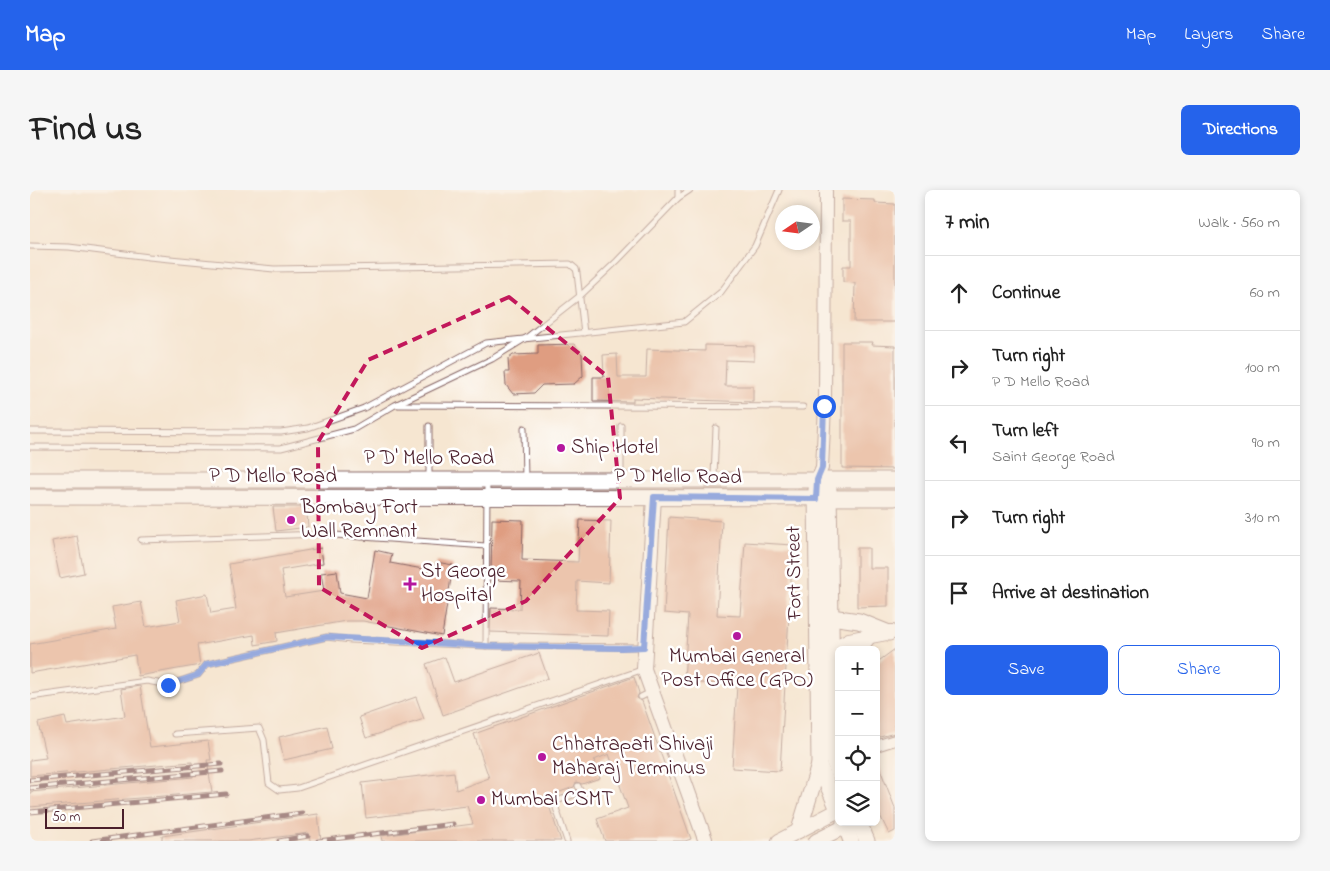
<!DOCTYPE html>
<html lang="en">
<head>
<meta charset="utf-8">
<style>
  body { margin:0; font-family:"Indie Flower",sans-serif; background:#f6f6f6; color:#222 }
  .controls { position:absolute; right:15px; bottom:15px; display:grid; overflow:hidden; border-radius:8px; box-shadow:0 2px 8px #0003 }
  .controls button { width:45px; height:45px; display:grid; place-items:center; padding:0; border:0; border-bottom:1px solid #e0e0e0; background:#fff; color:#222; font:25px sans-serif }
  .compass { position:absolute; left:745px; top:15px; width:45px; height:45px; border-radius:50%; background:#fff; box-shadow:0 2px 8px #0003; rotate:257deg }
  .scale { position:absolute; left:15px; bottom:12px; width:79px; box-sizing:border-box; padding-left:5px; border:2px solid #4a1f2b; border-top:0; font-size:14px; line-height:18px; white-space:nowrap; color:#4a1f2b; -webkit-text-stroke:4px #fff; paint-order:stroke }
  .stop { position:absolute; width:15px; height:15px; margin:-11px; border:4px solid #2563eb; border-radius:50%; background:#fff }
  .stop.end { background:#2563eb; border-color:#fff; box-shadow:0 1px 5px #0008 }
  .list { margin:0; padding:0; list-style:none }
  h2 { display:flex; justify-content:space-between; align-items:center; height:65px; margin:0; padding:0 20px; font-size:21px }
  h2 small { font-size:16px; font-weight:400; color:#767676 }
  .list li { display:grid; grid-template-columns:32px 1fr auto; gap:15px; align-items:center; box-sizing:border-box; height:75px; padding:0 20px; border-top:1px solid #e0e0e0 }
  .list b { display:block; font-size:19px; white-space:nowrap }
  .list p { margin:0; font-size:16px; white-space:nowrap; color:#767676 }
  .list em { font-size:16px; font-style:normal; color:#767676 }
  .actions { display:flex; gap:10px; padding:15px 20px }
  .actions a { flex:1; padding:11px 0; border:1px solid #2563eb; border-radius:8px; text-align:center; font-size:18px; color:#2563eb }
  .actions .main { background:#2563eb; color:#fff }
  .icon { flex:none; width:28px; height:28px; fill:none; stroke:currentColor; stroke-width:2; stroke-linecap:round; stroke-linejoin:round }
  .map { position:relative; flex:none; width:865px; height:651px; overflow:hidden; border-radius:8px }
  header { display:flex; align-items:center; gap:30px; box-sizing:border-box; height:70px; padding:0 25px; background:#2563eb; color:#fff }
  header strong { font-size:24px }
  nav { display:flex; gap:28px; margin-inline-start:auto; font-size:18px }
  .intro { display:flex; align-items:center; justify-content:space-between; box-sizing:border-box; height:120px; padding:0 30px }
  h1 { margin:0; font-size:35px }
  .button { padding:12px 22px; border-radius:8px; background:#2563eb; color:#fff; font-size:18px; font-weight:700 }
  main { display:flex; gap:30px; padding:0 30px }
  aside { flex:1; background:#fff; border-radius:8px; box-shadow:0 2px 8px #0003 }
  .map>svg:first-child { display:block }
</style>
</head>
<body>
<header>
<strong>Map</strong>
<nav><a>Map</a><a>Layers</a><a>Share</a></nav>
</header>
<div class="intro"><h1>Find us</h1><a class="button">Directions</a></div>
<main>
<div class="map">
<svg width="865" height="651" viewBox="0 0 865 651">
  <rect width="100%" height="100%" fill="#fff"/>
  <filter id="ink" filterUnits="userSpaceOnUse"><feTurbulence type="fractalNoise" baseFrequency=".02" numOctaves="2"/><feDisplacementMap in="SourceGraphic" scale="10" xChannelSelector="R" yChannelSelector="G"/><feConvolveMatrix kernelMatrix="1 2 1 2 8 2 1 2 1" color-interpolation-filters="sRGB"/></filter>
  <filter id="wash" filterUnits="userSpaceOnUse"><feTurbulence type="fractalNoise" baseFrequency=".0096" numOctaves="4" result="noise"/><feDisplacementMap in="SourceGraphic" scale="20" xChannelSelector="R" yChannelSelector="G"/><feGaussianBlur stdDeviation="1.12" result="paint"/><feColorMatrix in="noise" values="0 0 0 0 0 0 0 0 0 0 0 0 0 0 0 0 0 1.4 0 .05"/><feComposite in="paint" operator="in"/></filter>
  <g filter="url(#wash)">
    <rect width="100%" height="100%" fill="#f6e6d1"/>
    <g id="blocks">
      <!-- building -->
      <g fill="#df9d81">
        <path d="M812 9 845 10V13L865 14V132H824L825 93 813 92V76H821V31H812Z"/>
        <path d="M812 152H843L842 155 865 156V279L812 278Z"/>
        <path d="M544 154 552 163 553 186 544 194 512 195 504 203 483 204 476 195 475 182H479L478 169 483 165 508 164V155Z"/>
        <path d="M675 155 724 156V171L696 170 695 196H723V212L603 208V212L563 211V187H574L573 165 587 164 588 187H616L617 159 675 161Z"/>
        <path d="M243 317H296L297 324H277L278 337 246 341Z"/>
        <path d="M639 327 692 331 687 425 710 426 715 352 763 355 750 581 702 578 707 495 654 492 658 425 634 423Z"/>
        <path d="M462 329 493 330 492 370 548 372 550 330 581 331 579 393 547 391 546 420 579 421 578 446 460 442 461 418 490 419 491 391 461 390Z"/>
        <path d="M47 346 54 383 30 388 22 351Z"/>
        <path d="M291 358 293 373 251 380 255 407 294 401 291 383 307 381 310 403 337 408 345 360 362 364 360 373 404 381 406 372 423 375 412 446 333 431H316L246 443 247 451 225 455 224 445 167 455 170 475 108 486 105 465 0 483V454L86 439 82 417 111 412 116 437 150 431 146 410 177 404 181 423 206 419 199 374Z"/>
        <path d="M827 358H839V378H858V416L827 417Z"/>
        <path d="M865 459V543L846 548V473Z"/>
        <path d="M509 463 518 488 413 525 396 474 415 467 424 492Z"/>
        <path d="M604 487 609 503 607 508 612 511 661 649 655 651H575L567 629 598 618 579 564 564 570 570 588 552 594 546 592 544 597 516 607 531 651H352L351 646 443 634 437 616 336 628 332 593 424 582 426 600 459 588 444 544Z"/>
        <path d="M110 496 120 557 178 551 181 570H177L182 602 0 617V602L163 587 162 572 0 586V570L16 568 8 533 35 527 37 535 95 526 91 499Z"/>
        <path d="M386 507 394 529 336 548 329 527Z"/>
        <path d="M297 536 302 559 254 570 249 547Z"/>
        <path d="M847 571 865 618V641L859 644 846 617Z"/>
        <path d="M288 624 291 651H280L279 643 218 651H132V646Z"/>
      </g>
    </g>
  </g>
  <g filter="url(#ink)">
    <use href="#blocks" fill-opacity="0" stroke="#866565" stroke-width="1"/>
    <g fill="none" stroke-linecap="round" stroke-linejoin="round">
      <!-- service casing -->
      <g stroke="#866565" stroke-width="7">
        <g id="service">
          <path d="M648 8 660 0"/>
          <path d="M0 56 39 57 119 67 244 79 540 74 546 79 547 83 554 143"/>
          <path d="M368 215 773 217"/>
          <path d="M399 236V287"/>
          <path d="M591 236V289"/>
          <path d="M494 238 495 289"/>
          <path d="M0 241 251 242 278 238 334 218 456 153 654 132 691 102 725 56 749 0"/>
          <path d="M0 257 251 258 324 239 365 215 462 169 496 148 551 105 587 71 648 8V0"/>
          <path d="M684 287 686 238"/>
          <path d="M111 350 291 344 456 356"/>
          <path d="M456 456 457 291"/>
          <path d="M0 507 117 491 138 495 168 485 177 474 297 447 321 450 456 456 613 457"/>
          <path d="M611 507 621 502"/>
          <path d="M145 544 229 538 234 550 239 593 249 600 268 598 614 479"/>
          <path d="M537 651 524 612 551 602 548 596"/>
        </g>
      </g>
      <!-- minor casing -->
      <g stroke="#866565" stroke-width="12">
        <path id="minor" d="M846 556 865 550"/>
      </g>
      <!-- tertiary casing -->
      <g stroke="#866565" stroke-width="14">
        <path id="tertiary" d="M787 290 792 278 795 216 796 0"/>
      </g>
      <!-- secondary casing -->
      <g stroke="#866565" stroke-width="16">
        <g id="secondary">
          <path d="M624 307 614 479 675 649"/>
          <path d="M829 460 840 445"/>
          <path d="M793 464 819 450 862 442"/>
          <path d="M749 651 809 620"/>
          <path d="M786 651 816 636 818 632"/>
        </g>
      </g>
      <!-- primary casing -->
      <g stroke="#866565" stroke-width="17">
        <g id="primary">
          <path d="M0 290H865"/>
          <path d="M786 299 789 575 809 622"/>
          <path d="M799 299 803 570 809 584"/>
          <path d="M0 307 865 308"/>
          <path d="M801 427 829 431 859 443"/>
          <path d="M814 632 821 651"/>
          <path d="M829 632 837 651"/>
          <path d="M769 640 789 575"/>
        </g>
      </g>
      <!-- service -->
      <use href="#service" stroke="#fff" stroke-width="5"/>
      <!-- minor -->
      <use href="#minor" stroke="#fff" stroke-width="10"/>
      <!-- tertiary -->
      <use href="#tertiary" stroke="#fff" stroke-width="12"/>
      <!-- secondary -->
      <use href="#secondary" stroke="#fff" stroke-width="14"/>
      <!-- primary -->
      <use href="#primary" stroke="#fff" stroke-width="15"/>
      <!-- rail casing -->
      <g stroke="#4a1f2b" stroke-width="5">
        <g id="rail">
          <path d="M0 590 191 574"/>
          <path d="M0 598 192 581"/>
          <path d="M0 622 196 604"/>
          <path d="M62 651 272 623"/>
          <path d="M249 651 278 646"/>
          <path d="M288 651 423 634"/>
        </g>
      </g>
      <!-- rail -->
      <use href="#rail" stroke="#fff" stroke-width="3" stroke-dasharray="9" stroke-linecap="butt"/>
    </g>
  </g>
  <g fill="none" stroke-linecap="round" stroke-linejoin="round" filter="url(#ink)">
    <!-- route -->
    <path stroke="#2563eb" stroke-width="6" d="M138 495 168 485 177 474 297 447 456 456 591 458 614 457 624 307 786 309 787 290 792 278 794 216"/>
  </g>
  <!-- marked area -->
  <path d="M0 0H865V651H0ZM479 107 578 187 590 308 496 411 392 458 289 397 288 252 338 170Z" fill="#f6e6d1" fill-opacity=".55" fill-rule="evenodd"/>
  <path fill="none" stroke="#c2185b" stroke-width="4" stroke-dasharray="10 6" stroke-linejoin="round" d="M479 107 578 187 590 308 496 411 392 458 289 397 288 252 338 170Z"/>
  <!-- markers -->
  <g fill="#b5179e" stroke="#fff" stroke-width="2">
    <circle cx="531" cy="258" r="5"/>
    <circle cx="261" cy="330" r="5"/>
    <path d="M377.5 386.5h5v5h5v5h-5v5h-5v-5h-5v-5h5z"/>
    <circle cx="707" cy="446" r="5"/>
    <circle cx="512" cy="567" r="5"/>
    <circle cx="451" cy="610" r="5"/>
  </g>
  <g text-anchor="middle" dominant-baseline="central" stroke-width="5" stroke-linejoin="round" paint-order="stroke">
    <!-- poi labels -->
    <g font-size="21" fill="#4a1f2b" stroke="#fff" text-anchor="start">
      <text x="541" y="258">Ship Hotel</text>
      <text x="271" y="318">Bombay Fort<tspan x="271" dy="24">Wall Remnant</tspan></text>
      <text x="391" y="382">St George<tspan x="391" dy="24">Hospital</tspan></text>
      <text x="707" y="467" text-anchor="middle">Mumbai General<tspan x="707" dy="24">Post Office (GPO)</tspan></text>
      <text x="522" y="555">Chhatrapati Shivaji<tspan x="522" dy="24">Maharaj Terminus</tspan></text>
      <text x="461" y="610">Mumbai CSMT</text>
    </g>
    <!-- street labels -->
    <g font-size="21" fill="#4a1f2b" stroke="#fff">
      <text x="399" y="269">P D' Mello Road</text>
      <text x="243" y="287">P D Mello Road</text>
      <text transform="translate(648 287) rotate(1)">P D Mello Road</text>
      <text transform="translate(765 383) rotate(-91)">Fort Street</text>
    </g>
  </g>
</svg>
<div class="controls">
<button>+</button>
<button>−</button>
<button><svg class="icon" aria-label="locate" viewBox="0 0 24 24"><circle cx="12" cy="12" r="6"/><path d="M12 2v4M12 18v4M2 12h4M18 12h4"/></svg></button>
<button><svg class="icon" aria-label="layers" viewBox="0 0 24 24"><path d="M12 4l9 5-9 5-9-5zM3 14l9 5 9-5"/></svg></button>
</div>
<svg class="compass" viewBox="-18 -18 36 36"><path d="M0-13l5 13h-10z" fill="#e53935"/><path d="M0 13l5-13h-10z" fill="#767676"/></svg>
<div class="scale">50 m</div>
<div class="stop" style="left:794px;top:216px"></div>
<div class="stop end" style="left:138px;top:495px"></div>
</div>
<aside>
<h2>7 min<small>Walk · 560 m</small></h2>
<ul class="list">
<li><svg class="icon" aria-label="ahead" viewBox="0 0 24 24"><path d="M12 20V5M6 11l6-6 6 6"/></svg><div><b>Continue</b></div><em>60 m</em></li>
<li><svg class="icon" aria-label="right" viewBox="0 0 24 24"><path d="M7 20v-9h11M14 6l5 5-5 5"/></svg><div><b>Turn right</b><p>P D Mello Road</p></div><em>100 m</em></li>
<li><svg class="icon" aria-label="left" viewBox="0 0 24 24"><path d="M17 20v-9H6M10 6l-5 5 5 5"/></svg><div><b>Turn left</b><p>Saint George Road</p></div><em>90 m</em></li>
<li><svg class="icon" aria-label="right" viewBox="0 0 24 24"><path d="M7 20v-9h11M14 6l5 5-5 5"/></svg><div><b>Turn right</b></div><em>310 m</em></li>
<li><svg class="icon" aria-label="arrive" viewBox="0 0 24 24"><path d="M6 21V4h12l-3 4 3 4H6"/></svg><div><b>Arrive at destination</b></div></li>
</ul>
<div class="actions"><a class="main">Save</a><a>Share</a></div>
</aside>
</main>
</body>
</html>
